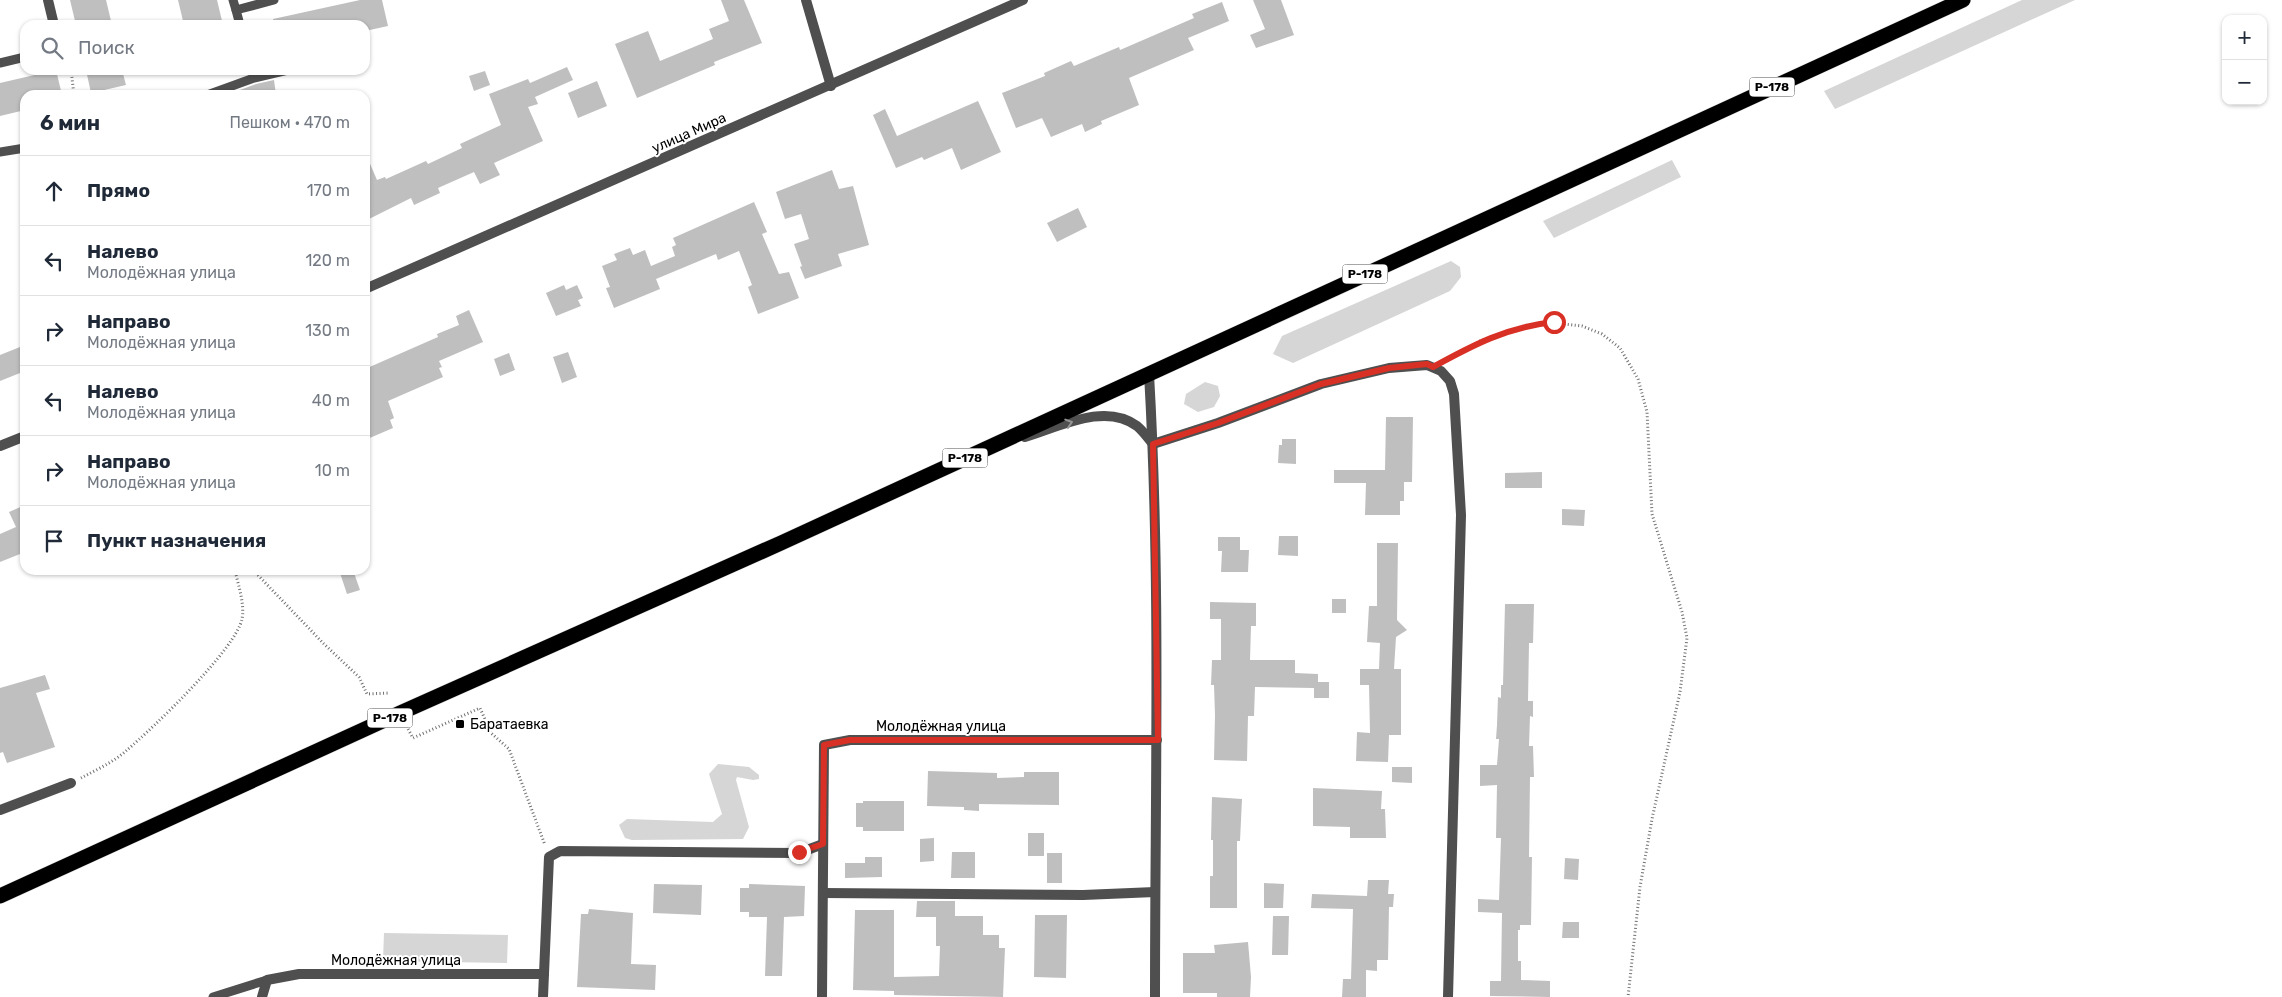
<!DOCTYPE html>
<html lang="ru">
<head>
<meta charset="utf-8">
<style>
  body { margin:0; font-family:Rubik,sans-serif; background:#f2f2f3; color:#1f2937 }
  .controls { position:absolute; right:15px; top:15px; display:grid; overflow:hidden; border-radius:10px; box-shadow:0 1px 4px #0004 }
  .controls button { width:45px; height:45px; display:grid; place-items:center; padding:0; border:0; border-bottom:1px solid #e0e1e3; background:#fff; color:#1f2937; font:25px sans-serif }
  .stop { position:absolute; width:15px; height:15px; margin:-11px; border:4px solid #d93025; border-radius:50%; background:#fff }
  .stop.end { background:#d93025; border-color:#fff; box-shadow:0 1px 5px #0008 }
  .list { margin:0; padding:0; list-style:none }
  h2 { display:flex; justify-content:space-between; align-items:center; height:65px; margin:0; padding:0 20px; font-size:21px }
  h2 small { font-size:16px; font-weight:400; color:#747a83 }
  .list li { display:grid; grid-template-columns:32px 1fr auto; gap:15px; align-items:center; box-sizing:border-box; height:70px; padding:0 20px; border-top:1px solid #e0e1e3 }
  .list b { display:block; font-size:19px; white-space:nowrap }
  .list p { margin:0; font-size:16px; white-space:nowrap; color:#747a83 }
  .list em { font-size:16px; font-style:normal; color:#747a83 }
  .icon { flex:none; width:28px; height:28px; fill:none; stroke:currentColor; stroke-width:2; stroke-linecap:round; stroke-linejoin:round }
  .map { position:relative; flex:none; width:2282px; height:997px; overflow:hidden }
  .search { position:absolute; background:#fff; box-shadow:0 1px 4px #0004; left:20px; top:20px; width:350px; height:55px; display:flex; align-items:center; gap:12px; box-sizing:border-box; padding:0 18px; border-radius:15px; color:#747a83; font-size:19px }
  .panel { position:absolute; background:#fff; box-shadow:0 1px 4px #0004; left:20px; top:90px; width:350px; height:485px; border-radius:15px }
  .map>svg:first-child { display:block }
</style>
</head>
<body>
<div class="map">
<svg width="2282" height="997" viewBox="0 0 2282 997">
  <rect width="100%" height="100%" fill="#fff"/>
  <!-- green -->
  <g fill="#d6d6d6">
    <path d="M2022 0H2075L1835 109 1824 91Z"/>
    <path d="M1672 160 1681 177 1554 238 1543 221Z"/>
    <path d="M1451 261 1460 267 1461 277 1450 291 1293 363 1273 354 1282 336Z"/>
    <path d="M1205 382 1218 386 1220 396 1214 407 1198 412 1184 404 1186 394Z"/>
    <path d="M718 764 749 767 759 775V779L753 780 737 777 736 780 749 827 743 839 632 840 625 838 619 825 627 819 713 822 722 814 709 774Z"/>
    <path d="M384 933 508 935 507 963 383 961Z"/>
  </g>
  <!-- building -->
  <g fill="#bfbfbf">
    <path d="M70 0H106L112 25H76Z"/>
    <path d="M178 0H217L223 25H184Z"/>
    <path d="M360 0H382L388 26 365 31V25H274L273 19Z"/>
    <path d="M721 0H744L762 43 714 62 715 65 637 98 615 44 648 31 660 61 713 39 709 29 729 21Z"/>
    <path d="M1253 0H1281L1294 35 1256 48 1250 35 1265 29Z"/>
    <path d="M1222 2 1229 21 1188 38 1194 50 1129 78 1139 105 1101 121 1102 124 1085 132 1082 124 1051 137 1042 118 1016 128 1002 93 1045 76 1044 73 1071 61 1074 66 1119 47 1120 50 1194 18 1192 14Z"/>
    <path d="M567 67 573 80 535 97 538 104 528 107 543 141 494 163 500 175 480 184 474 172 438 188 440 193 414 205 411 198 365 221V152L377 180 385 177 386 179 426 161 428 164 462 148 460 144 501 125 489 94 528 79 530 83Z"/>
    <path d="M56 70 62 95H25V110L0 116V83Z"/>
    <path d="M86 70H122L126 85 91 93Z"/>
    <path d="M485 71 490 85 474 91 469 76Z"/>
    <path d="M274 80 276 95H232V93L256 84Z"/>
    <path d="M597 81 607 106 578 118 568 93Z"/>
    <path d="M978 101 1001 152 961 170 952 148 924 160 922 157 896 168 873 115 885 109 897 136Z"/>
    <path d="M832 170 839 189 853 186 869 245 838 254 842 266 805 279 800 267 802 266 794 244 809 239 801 214 785 219 776 192Z"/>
    <path d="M754 202 767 232 762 234 779 274 789 272 799 298 758 314 748 287 752 285 739 251 718 260 716 254 656 279 660 289 614 308 606 288 610 287 602 266 617 260 614 254 630 248 633 255 645 250 651 266 675 256 672 247 676 245 673 238Z"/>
    <path d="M1078 208 1087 227 1057 242 1047 223Z"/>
    <path d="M564 285 566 290 577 285 583 298 578 300 581 306 556 316 546 293Z"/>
    <path d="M469 310 483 342 439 361 442 367 439 368 443 377 388 401 394 418 390 420 393 428 365 440V369L438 337 437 334 459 325 456 316Z"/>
    <path d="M25 345V371L0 381V355Z"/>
    <path d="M568 352 577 377 562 383 553 357Z"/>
    <path d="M509 353 515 370 500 376 494 359Z"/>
    <path d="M1386 417H1413L1412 482H1404V501H1400V515H1365L1366 483H1334V470H1385Z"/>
    <path d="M1282 439H1296V464L1278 463 1279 445H1282Z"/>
    <path d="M1542 472V488H1505V473Z"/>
    <path d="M25 505V552L0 562V534L16 527 9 512Z"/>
    <path d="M1562 509 1585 510 1584 526 1562 525Z"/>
    <path d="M1279 536H1298V556L1278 555Z"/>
    <path d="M1218 537H1240V550H1249L1248 572H1221L1222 551H1218Z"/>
    <path d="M1377 543H1398L1397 620 1407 630 1396 637 1394 669H1401V735H1389L1388 762 1356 761 1357 732 1370 733 1369 685H1360V669H1379L1380 643 1367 642 1369 606H1377Z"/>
    <path d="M339 570H353L360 590 347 594Z"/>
    <rect x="1332" y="599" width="14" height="14"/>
    <path d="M1210 602 1256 603V626H1251L1250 660H1295V673L1318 674V682H1329V698H1314V688L1255 687 1254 716H1248L1247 761 1214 760 1215 715 1214 685H1211L1212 660H1221V619H1210Z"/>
    <path d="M1505 604H1534L1533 643H1529L1528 701H1533V717L1530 716 1529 746H1533L1534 777H1530L1529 857H1532L1531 925H1520V930H1518V961H1521V980L1550 981V997L1490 996V981H1501L1502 913 1478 912V899L1499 900 1501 838H1496L1497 785 1480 786V765H1497L1499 739H1496L1497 725 1498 697 1501 698V685H1503Z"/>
    <path d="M45 675 50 689 36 693 55 747 7 763 3 752 0 753V688Z"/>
    <path d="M1392 767H1412V783L1392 782Z"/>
    <path d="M928 771 997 773V778L1024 777V772H1059V805L979 804V811L964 810V807L927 806Z"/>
    <path d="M1313 788 1382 791 1381 809H1385L1386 838H1350V827L1313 826Z"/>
    <path d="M1212 797 1242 799 1240 841H1237V908H1210V876H1213V840H1211Z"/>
    <path d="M863 801H904V831H863V827H856V803H863Z"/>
    <rect x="1028" y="833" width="16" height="23"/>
    <path d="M934 838V861L920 862V839Z"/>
    <path d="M952 852H975V878H951Z"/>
    <rect x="1047" y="853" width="15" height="30"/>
    <path d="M865 857H882V877L845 878V863H865Z"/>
    <path d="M1565 858 1579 859 1578 880 1564 879Z"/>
    <path d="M1368 880H1389L1388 894H1394L1393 907H1389L1388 960H1377V971L1366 970V997H1342L1343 979H1351L1353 909 1311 908 1312 894 1367 896Z"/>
    <path d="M1264 883 1284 884 1283 908H1264Z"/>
    <path d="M654 884 702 885 701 915 653 913Z"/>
    <path d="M749 884 805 886 804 916 784 917 782 976H765L767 917H749V912H740V888H749Z"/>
    <path d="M917 901H955V916H983V935H999V948H1005L1003 997 894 995V991L853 990 855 910H894V977L939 976 940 946H936V917H916Z"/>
    <path d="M589 909 633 913 631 964 656 965 655 990 577 987 581 914H588Z"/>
    <path d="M1035 915H1067L1066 978 1034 977Z"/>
    <path d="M1273 916H1289L1288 955H1272Z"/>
    <path d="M1563 922H1579V938H1562Z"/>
    <path d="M1248 942 1251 977 1250 997H1217V993H1183V953H1215L1214 945Z"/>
  </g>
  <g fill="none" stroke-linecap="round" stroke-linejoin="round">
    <!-- highway casing -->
    <g stroke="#dbdbdb" stroke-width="16">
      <path id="highway" d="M0 896 400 713 781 543 1963 0"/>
    </g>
    <!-- path -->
    <g stroke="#717171" stroke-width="3" stroke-dasharray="1 2.5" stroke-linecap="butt">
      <path d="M71 70 74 95"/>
      <path d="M1446 360 1480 341 1527 325 1554 323 1582 326 1602 334 1620 348 1638 379 1647 412 1652 514 1682 612 1687 638 1680 692 1652 819 1640 887 1628 997"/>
      <path d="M253 570 323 643 359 677 367 694 390 693"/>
      <path d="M408 729 413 738 480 708 491 733 509 749 545 845"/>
      <path d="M81 778C96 770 114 762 127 750 152 729 236 649 242 619 245 604 238 585 235 570"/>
    </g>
    <!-- lane -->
    <g stroke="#4f4f4f" stroke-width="9">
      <path d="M233 0 236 10"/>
      <path d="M240 25 236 10 274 0"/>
      <path d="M0 63 25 57"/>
      <path d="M207 95 254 78 288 70"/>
      <path d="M0 152 25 148"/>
      <path d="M213 997 267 980"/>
    </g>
    <!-- street -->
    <g stroke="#4f4f4f" stroke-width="10">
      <path d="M48 0 54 25"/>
      <path d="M806 0 831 86"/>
      <path d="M365 289 1023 0"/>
      <path d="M1149 374C1161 582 1155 789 1155 997"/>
      <path d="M1025 437C1059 427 1105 402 1137 426 1143 431 1148 438 1153 444L1218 423 1321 384 1389 368 1427 365 1441 371 1450 381 1454 394 1461 515 1448 997"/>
      <path d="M0 446 25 436"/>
      <path d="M0 810 71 783"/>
      <path d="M823 893 1083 895 1155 892"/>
      <path d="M262 997 267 980 299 974H544"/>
      <path d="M543 997 549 857 560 851 799 853 823 844"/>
      <path d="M822 997 824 745 850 740H1157"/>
    </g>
    <!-- highway -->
    <use href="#highway" stroke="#000" stroke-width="15"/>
  </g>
  <!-- one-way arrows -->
  <defs><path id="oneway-chevron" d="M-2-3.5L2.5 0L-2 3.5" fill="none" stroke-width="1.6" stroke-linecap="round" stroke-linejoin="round" transform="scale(1.25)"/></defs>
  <use stroke="#959595" href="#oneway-chevron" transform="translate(1069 423) rotate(-18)"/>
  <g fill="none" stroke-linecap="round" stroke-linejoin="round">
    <!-- route -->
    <path stroke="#d93025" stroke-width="6" d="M799 852 823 844 824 745 850 740H1158L1153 444 1218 423 1321 384 1389 368 1427 364 1433 367C1473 345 1507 327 1554 322"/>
  </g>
  <!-- markers -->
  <rect fill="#000" stroke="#fff" stroke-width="2" x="455" y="719" width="10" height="10" rx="2.5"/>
  <g text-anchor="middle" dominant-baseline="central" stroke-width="4" stroke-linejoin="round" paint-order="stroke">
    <!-- shield labels -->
    <g fill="#fff" stroke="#4c4c4c" stroke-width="1">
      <rect x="1749.5" y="77.5" width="45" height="19" rx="4"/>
      <rect x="1342.5" y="264.5" width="45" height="19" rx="4"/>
      <rect x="942.5" y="448.5" width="45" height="19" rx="4"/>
      <rect x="367.5" y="708.5" width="45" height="19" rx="4"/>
    </g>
    <g font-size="12" font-weight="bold" fill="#000">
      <text x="1772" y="87">Р-178</text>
      <text x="1365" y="274">Р-178</text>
      <text x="965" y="458">Р-178</text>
      <text x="390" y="718">Р-178</text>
    </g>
    <!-- street labels -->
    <g font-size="14" fill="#000" stroke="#fff">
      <text transform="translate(689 133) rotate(-24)">улица Мира</text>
      <text x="941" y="726">Молодёжная улица</text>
      <text x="396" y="960">Молодёжная улица</text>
    </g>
    <!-- poi labels -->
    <g font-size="14" fill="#000" stroke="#fff" text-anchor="start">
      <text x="470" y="724">Баратаевка</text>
    </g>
  </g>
</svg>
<div class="controls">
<button>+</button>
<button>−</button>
</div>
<div class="stop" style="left:1554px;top:322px"></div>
<div class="stop end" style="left:799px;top:852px"></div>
<div class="search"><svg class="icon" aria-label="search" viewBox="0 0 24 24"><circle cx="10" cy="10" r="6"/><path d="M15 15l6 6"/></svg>Поиск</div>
<section class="panel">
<h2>6 мин<small>Пешком · 470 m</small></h2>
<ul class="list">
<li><svg class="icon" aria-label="ahead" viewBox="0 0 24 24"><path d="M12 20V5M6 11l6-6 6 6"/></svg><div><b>Прямо</b></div><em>170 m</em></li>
<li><svg class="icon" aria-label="left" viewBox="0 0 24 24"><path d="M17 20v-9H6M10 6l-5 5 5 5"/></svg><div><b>Налево</b><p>Молодёжная улица</p></div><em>120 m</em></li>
<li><svg class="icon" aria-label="right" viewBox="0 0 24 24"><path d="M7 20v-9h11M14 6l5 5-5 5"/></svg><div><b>Направо</b><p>Молодёжная улица</p></div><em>130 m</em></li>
<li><svg class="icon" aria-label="left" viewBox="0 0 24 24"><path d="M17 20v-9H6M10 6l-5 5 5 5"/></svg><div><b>Налево</b><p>Молодёжная улица</p></div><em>40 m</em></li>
<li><svg class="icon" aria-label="right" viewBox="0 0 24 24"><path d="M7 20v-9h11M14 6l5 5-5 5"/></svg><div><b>Направо</b><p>Молодёжная улица</p></div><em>10 m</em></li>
<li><svg class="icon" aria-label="arrive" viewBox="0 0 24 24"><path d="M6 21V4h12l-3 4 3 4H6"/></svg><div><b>Пункт назначения</b></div></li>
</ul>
</section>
</div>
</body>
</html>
